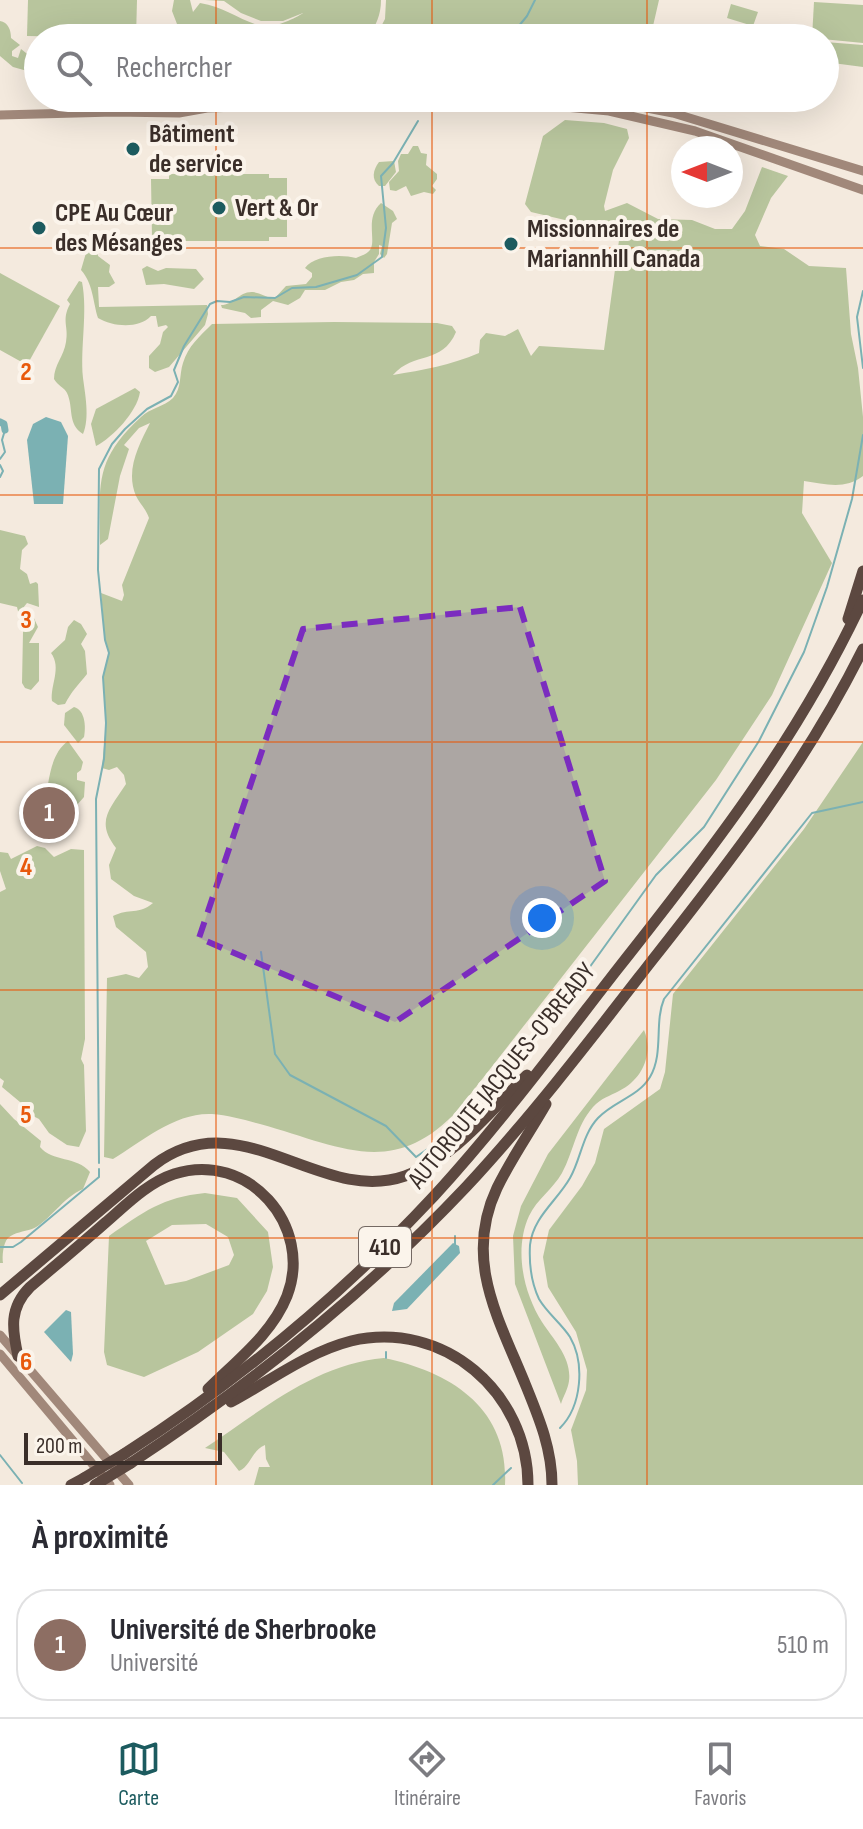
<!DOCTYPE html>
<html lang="fr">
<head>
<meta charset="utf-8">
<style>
  body { margin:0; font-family:"Sofia Sans Condensed",sans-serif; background:#f2f2f3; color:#2b2b33 }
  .compass { position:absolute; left:671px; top:136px; width:72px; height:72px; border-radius:50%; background:#fff; box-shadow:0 8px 32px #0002; rotate:270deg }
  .scale { position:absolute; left:24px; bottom:20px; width:198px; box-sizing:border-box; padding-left:8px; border:4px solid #3a2e29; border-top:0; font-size:22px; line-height:28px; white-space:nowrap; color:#3a2e29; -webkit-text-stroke:6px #fbf4eb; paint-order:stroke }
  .you { position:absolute; left:542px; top:918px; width:28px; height:28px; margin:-20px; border:6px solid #fff; border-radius:50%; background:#1a73e8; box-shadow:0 0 0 12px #1a73e833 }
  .badge { display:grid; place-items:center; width:52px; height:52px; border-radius:50%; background:#1c5b5f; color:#fff; font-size:26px; font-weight:700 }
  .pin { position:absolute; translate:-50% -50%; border:4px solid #fff; box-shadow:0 2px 8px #0006 }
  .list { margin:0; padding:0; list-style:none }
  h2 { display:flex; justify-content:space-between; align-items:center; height:104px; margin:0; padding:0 32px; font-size:34px }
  h2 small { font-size:26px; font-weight:400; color:#7c7c81 }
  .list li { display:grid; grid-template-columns:52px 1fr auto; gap:24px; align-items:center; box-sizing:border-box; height:112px; margin:0 16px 16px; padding:0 16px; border:2px solid #e1e1e2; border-radius:32px }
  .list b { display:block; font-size:30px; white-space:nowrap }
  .list p { margin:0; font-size:26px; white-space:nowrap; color:#7c7c81 }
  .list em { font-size:26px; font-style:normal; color:#7c7c81 }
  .icon { flex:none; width:44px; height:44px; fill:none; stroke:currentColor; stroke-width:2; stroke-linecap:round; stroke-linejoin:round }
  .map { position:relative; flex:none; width:863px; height:1485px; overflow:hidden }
  .search { position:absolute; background:#fff; box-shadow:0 8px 32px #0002; left:24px; right:24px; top:24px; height:88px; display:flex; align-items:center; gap:20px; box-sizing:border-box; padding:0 28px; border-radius:44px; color:#7c7c81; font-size:30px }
  .sheet { height:232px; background:#fff }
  nav { display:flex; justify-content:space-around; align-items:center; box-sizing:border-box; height:112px; border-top:2px solid #e1e1e2; background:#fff; font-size:22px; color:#7c7c81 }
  nav a { display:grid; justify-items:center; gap:4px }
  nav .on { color:#1c5b5f }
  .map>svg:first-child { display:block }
</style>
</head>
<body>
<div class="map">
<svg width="863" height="1485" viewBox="0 0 863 1485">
  <rect width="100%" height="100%" fill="#f4eade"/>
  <!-- green -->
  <g fill="#b8c59d" fill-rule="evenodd">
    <path d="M28 0H137L136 38 27 36Z"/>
    <path d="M174 0H190L193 12 200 3C225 7 239 20 261 26 271 29 295 19 303 13L283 21H261L241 13 224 1 205 0H381C381 15 376 25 368 38H228L205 27 177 24 172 11Z"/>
    <path d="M386 0H659L653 26 656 38H375L385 19Z"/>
    <path d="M814 2 863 5V43L812 38Z"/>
    <path d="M731 4 758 12 753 26 727 18Z"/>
    <path d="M0 21C8 22 11 30 11 38L20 45 12 51V56L18 58 21 49 31 57H37L38 74 13 67 0 56Z"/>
    <path d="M825 42 863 45V67L825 62Z"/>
    <path d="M565 120 604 123 627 129 629 138 613 170 604 206 605 211 627 203 658 219 692 220 715 229H732L745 211 762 167 788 176 771 198 755 235 760 246 784 249 809 266 846 268 851 334 858 368 863 417V476C845 490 825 484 804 481L802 513 832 563 772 695 716 780 458 1110C393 1180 340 1146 260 1124 245 1120 228 1115 212 1114 176 1112 142 1141 113 1159L104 1157 107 978 126 974 139 978 148 967 146 952 116 927 113 916C129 908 139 915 153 903L134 896 111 879 109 865 116 848C95 821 110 809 126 784L124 775 117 767 109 770 102 768 106 723 103 677 109 653 105 640 101 593 122 601 124 595 122 585 149 518C146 509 140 504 136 496 125 470 139 445 150 423L139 428 124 445 129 449 120 476 108 539 100 545C100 485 93 461 141 417 150 408 164 407 173 398 182 388 179 375 183 363 188 346 200 336 212 324L334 322 437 323 452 326 456 332C442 365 414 351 393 375 423 370 451 365 479 353L480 340 486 333 505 336 518 329 531 356 539 346 604 350 620 233 531 212 525 204 543 136Z"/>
    <path d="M413 146H418L421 153 427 154 426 165 437 174V179L432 186 436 190 433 194 424 192 411 196 406 186 396 191 390 190 389 182 399 171 398 161 401 154H408Z"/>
    <path d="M394 161 396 172 385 186H379C371 179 373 170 379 162Z"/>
    <path d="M169 174H269V178H287V237H269V241H170L169 238H152L151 179H169Z"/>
    <path d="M381 203 393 211 397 219 392 223 387 254 384 258 380 254 382 246 379 245V254L374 262V273L363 274 354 280 341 282 325 290H305L300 298 288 305 273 301 261 310V317L251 318 245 313 222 308 221 305C234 305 239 291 253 292 260 293 267 297 274 299L286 286 306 284 312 277V273L305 268C314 255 342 254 356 258 360 256 365 255 368 252 379 244 363 219 381 203Z"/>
    <path d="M97 240 98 256 110 265 109 272 115 283 109 287H98L99 307 207 305 208 314 205 325 169 367 155 372 149 368V356L160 344 163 332 168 327 166 325 158 327 156 316H151C139 329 113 327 98 318 93 302 93 283 81 270L88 246Z"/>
    <path d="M147 266 158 271 166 268 196 269 204 279 194 289 164 284 146 285 142 269Z"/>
    <path d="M0 273 60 306 27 365 0 350Z"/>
    <path d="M79 281 82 282C88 313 80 346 83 378 85 394 90 418 83 434 67 424 74 408 67 393 65 388 57 385 54 379 54 365 64 356 66 342 69 326 61 321 70 304L67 300Z"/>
    <path d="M135 388 140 392C137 412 113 437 96 446L91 424 96 409Z"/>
    <path d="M0 530 25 536 28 544 22 550 20 569 27 574 30 584 36 582 38 584 39 607 27 603 23 608 32 614 38 627 29 643H39V681L31 690 25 688 22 683 23 632 17 607 0 603Z"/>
    <path d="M74 620 81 624 87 634 81 644 85 651 87 674C79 684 71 692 65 704L58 705 52 701C50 685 62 668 51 653L65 640 68 627Z"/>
    <path d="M74 707C85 710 86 726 84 737L78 743 64 725 65 713Z"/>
    <path d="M68 741 83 762 81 770 77 773V780L85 782 84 797 76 806 48 807 45 803C49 781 50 754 68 741Z"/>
    <path d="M863 742V1485H578L577 1461 571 1430 586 1390 587 1370 576 1332 548 1287 543 1257 549 1230 582 1186 595 1163 604 1129 660 1089 665 1072 673 994 804 829Z"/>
    <path d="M37 846 45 848 54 857 71 849 84 850 85 1039 81 1059 84 1065 86 1131 79 1147 67 1145 49 1133 39 1119 27 1113 20 1102 2 1087 4 1081 0 1078V892L6 889 0 871V852L8 853 11 859Z"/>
    <path d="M644 1030C654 1054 642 1080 619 1091 610 1096 601 1098 593 1107 576 1126 574 1151 562 1173 553 1189 537 1199 529 1216 514 1249 523 1292 542 1322 553 1339 572 1358 569 1381 568 1389 563 1397 561 1404L515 1284 513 1236 521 1206 548 1154Z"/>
    <path d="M0 1104 14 1119 41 1141 40 1147C52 1162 77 1156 90 1172L83 1189C63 1197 48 1223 32 1229 23 1232 15 1232 8 1238 3 1243 2 1257 3 1263H0Z"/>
    <path d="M205 1193 237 1198 268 1232 273 1267 267 1291 253 1314 198 1352 144 1377 107 1365 104 1352 109 1236C143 1212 163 1197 205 1193ZM206 1224 228 1237 234 1255 229 1265 186 1281 165 1285 146 1241 172 1225Z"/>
    <path d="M384 1358C451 1372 509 1408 505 1485H254L259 1467H270L266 1459 265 1445C252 1450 251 1466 239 1471L224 1452 205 1448C261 1411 315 1364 384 1358Z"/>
  </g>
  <!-- water -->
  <g fill="#7bb1b3">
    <path d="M46 417 61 422 68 436 63 504H34L27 440 33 424Z"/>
    <path d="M453 1243 459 1246 460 1253 407 1309 392 1311 394 1303Z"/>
    <path d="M66 1310 71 1312 73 1354 71 1362 44 1332Z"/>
  </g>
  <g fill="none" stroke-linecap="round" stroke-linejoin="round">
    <!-- stream -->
    <g stroke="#7bb1b3" stroke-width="2">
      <path d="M509 38 527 16 535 0"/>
      <path d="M863 291 857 317 863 368"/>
      <path d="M0 459 5 452 2 440 5 430"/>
      <path d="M0 465 3 471 0 477"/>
      <path d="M261 952 275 1054 290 1075 386 1126 416 1157 445 1137 471 1111 566 1000 656 875 704 827 759 741 804 652 827 587 852 499 863 435"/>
      <path d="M99 1163 96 799 104 759 106 723 103 677 109 653 105 640 98 570 99 469 112 444 125 429 147 409 171 396 178 382 174 370 184 346 210 304 217 301 230 302 244 297 275 298 292 288 316 287 357 275 382 257 386 228 381 176 393 163 418 121"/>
      <path d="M455 1246V1236"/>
      <path d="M0 1247H13L21 1242 99 1177V1169"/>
      <path d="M386 1358V1352"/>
      <path d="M560 1428C582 1406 585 1363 570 1337 561 1323 547 1313 539 1299 531 1282 529 1263 530 1245 533 1217 557 1201 570 1178 581 1159 582 1135 598 1118 614 1101 638 1097 650 1077 664 1053 654 1023 664 999L812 813 863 802"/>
      <path d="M0 1455 22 1483"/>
      <path d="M493 1485 511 1468"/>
    </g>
    <!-- canal -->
    <path stroke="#7bb1b3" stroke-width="7" d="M0 422 4 424 5 430"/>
    <!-- secondary -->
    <g stroke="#a1887a" stroke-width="9">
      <path d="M595 98 673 113 863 171"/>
      <path d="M360 103 543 105 609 111 695 131 863 190"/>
      <path d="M133 109 178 105 194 107"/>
      <path d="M0 115 114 112 179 113 207 108 364 103"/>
      <path d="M0 1335 129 1485"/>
      <path d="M0 1354 110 1485"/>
    </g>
    <!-- highway -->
    <g stroke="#5c4840" stroke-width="11">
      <path d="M848 619 863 571"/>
      <path d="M546 1104C530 1132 511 1159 497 1188 463 1260 499 1319 526 1386 539 1418 552 1449 552 1485"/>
      <path d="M0 1295 154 1165C241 1099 319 1206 405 1176 454 1159 491 1110 527 1075"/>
      <path d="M18 1356C12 1329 9 1308 30 1287 55 1266 80 1245 105 1223 126 1205 147 1183 174 1174 248 1150 314 1226 287 1296 272 1334 236 1361 208 1389"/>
      <path d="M231 1402C270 1381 308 1352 351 1341 444 1319 528 1393 528 1485"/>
      <path d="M124 1454C238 1381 342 1295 434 1196 499 1125 557 1047 616 971 711 851 798 739 863 600"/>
      <path d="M131 1463C253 1383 366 1293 466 1187 532 1116 591 1039 650 963 729 863 806 764 863 649"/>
      <path d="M71 1485 84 1478"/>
    </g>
    <!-- highway-bridge -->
    <g stroke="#5c4840" stroke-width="11">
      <path d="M84 1478 124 1454"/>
      <path d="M95 1485 131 1463"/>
    </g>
  </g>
  <!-- marked area -->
  <path fill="#7b2cbf" fill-opacity="0.2" stroke="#7b2cbf" stroke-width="6" stroke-dasharray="16 10" stroke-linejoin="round" d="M520 607 605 881 395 1022 199 938 303 629Z"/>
  <!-- grid -->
  <path fill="none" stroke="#e8590c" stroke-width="2" stroke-opacity="0.55" d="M216 0V38M432 0V38M647 0V38M216 98V1485M432 98V1485M647 98V1485M0 248H863M0 495H863M0 742H863M0 990H863M0 1238H863"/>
  <!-- markers -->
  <g fill="#1c5b5f" stroke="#fbf4eb" stroke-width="3">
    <circle cx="133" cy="149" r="8"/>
    <circle cx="219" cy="208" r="8"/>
    <circle cx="39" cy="228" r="8"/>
    <circle cx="511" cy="244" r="8"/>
  </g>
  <g text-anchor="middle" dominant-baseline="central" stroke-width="8" stroke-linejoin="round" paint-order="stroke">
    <!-- shield labels -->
    <rect fill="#fbf4eb" stroke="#746963" stroke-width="2" x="359" y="1227" width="52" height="40" rx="6"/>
    <g font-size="24" font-weight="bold" fill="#3a2e29">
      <text x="385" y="1247">410</text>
    </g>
    <!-- poi labels -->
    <g font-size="26" font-weight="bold" fill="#3a2e29" stroke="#fbf4eb" text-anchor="start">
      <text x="149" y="134">Bâtiment<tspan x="149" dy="30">de service</tspan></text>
      <text x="235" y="208">Vert &amp; Or</text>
      <text x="55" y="213">CPE Au Cœur<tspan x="55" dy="30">des Mésanges</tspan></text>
      <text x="527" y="229">Missionnaires de<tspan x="527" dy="30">Mariannhill Canada</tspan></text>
    </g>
    <!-- street labels -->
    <g font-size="26" fill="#3a2e29" stroke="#fbf4eb">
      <text transform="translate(502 1076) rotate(-51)">AUTOROUTE JACQUES-O'BREADY</text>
    </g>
  </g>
  <g font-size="26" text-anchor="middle" font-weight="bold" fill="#e8590c" stroke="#fbf4eb" stroke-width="8" stroke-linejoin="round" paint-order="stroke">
    <text x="26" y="380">2</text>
    <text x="26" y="628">3</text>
    <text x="26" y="875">4</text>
    <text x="26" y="1123">5</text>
    <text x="26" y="1370">6</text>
  </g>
</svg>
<svg class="compass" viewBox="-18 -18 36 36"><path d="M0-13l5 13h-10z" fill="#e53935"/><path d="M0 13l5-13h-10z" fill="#7c7c81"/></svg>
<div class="scale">200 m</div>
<div class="you"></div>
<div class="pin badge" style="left:49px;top:813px;background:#8d6e63">1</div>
<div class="search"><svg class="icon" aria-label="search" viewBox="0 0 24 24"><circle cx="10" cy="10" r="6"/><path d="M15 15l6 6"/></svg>Rechercher</div>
</div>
<section class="sheet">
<h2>À proximité<small></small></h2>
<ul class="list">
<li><span class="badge" style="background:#8d6e63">1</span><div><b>Université de Sherbrooke</b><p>Université</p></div><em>510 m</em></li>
</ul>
</section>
<nav>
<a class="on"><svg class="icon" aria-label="map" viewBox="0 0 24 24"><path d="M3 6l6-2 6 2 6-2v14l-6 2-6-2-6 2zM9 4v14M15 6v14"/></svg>Carte</a>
<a><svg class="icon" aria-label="directions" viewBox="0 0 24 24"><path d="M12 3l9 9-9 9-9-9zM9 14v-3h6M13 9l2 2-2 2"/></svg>Itinéraire</a>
<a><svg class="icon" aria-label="saved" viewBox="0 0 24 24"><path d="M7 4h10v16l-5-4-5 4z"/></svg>Favoris</a>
</nav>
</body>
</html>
